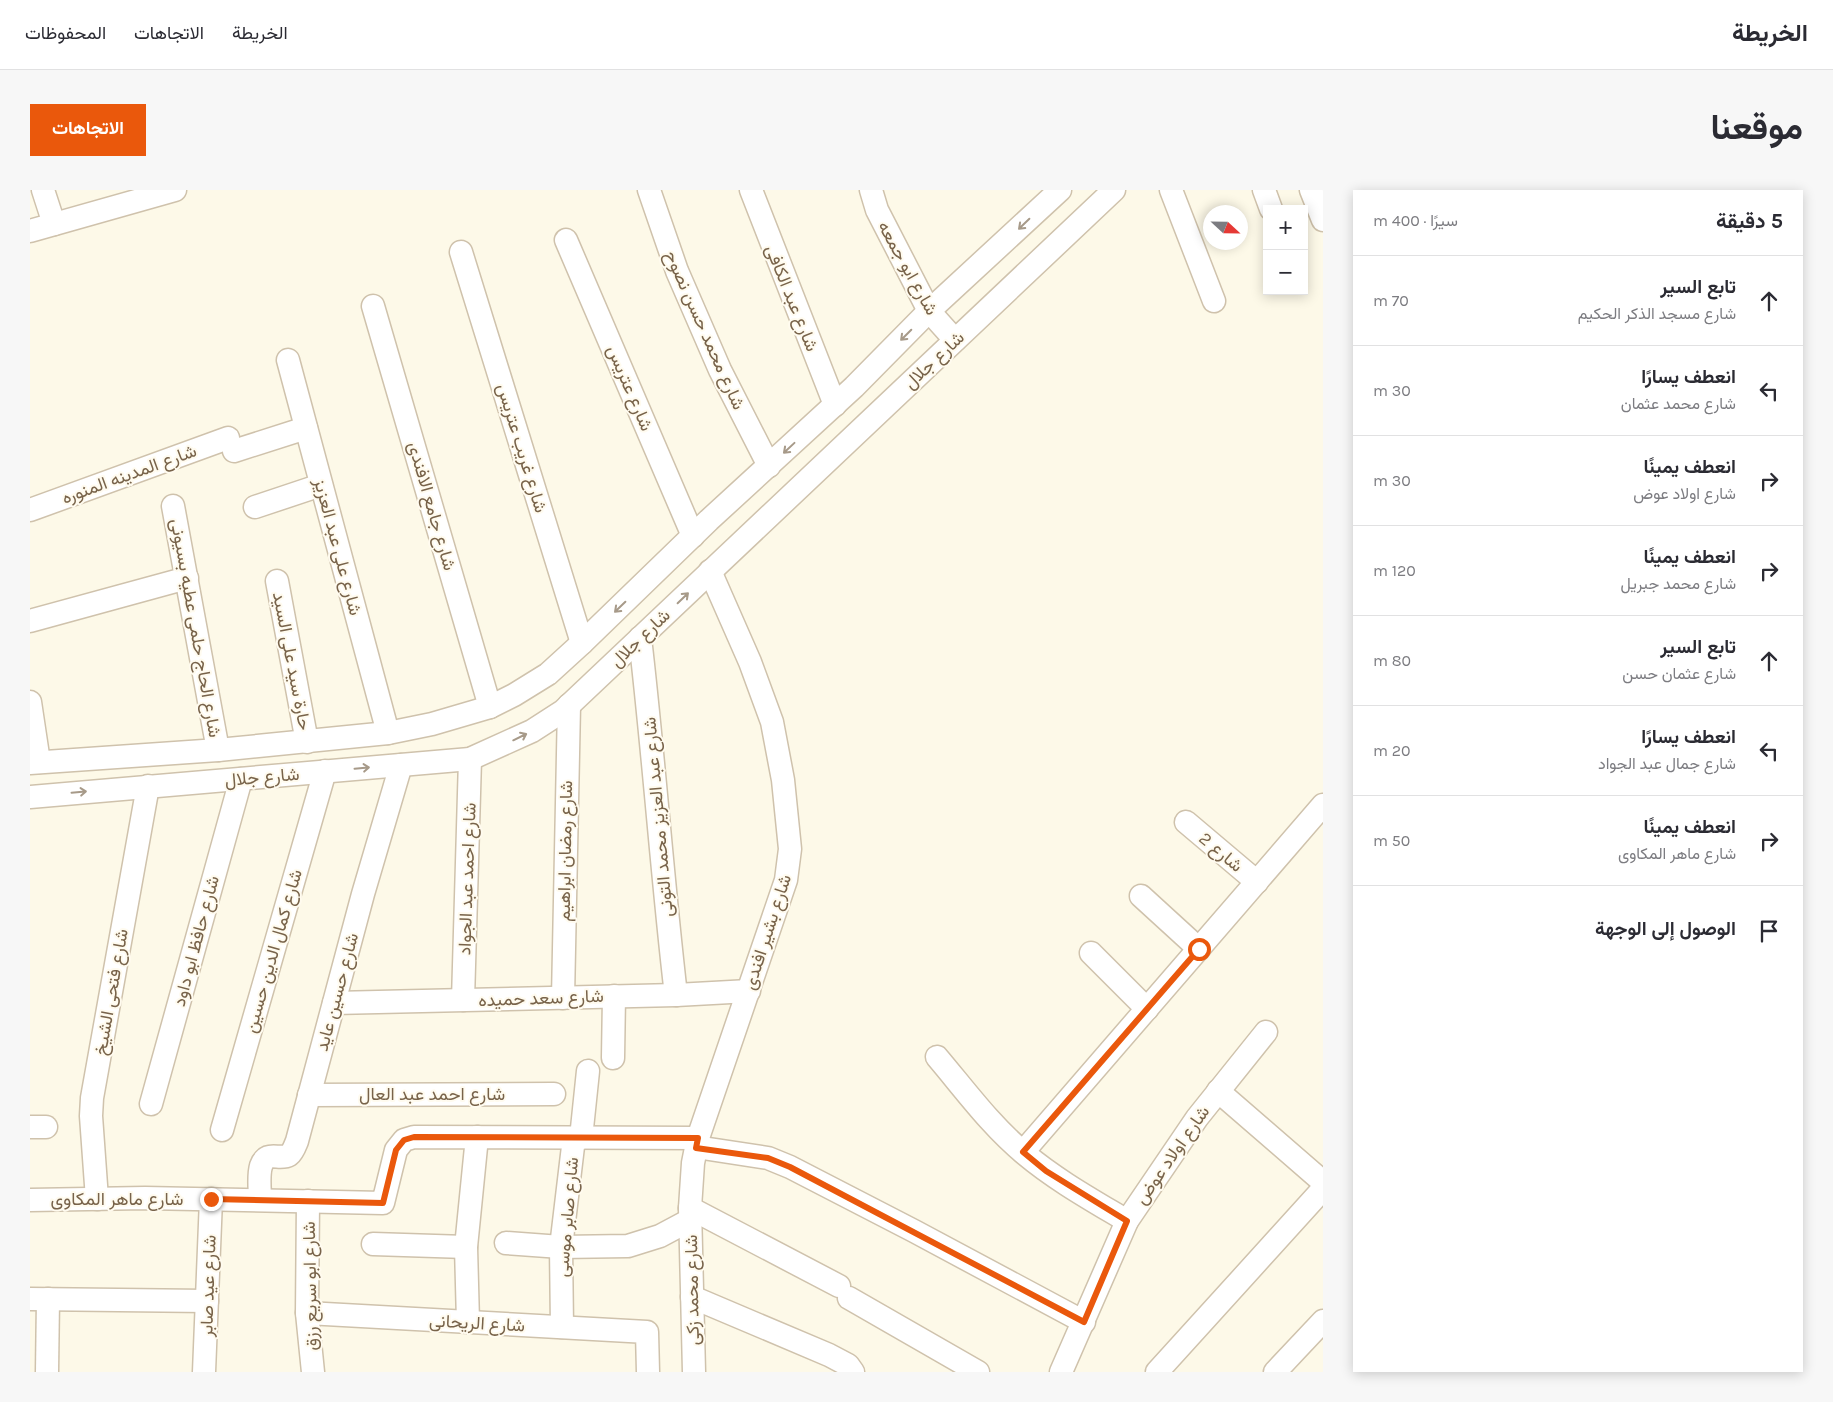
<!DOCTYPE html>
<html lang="ar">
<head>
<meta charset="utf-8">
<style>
  body { margin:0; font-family:Karla,Vazirmatn,sans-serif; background:#f7f7f7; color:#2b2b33; direction:rtl }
  .controls { position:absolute; right:15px; top:15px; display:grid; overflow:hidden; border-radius:0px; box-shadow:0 2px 12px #0003 }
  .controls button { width:45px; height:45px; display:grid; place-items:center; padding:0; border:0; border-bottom:1px solid #e1e1e2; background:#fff; color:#2b2b33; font:25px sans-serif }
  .compass { position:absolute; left:1173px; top:15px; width:45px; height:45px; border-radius:50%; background:#fff; box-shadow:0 2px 12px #0003; rotate:112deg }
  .stop { position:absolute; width:15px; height:15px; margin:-11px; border:4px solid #ea580c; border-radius:50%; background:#fff }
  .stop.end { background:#ea580c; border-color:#fff; box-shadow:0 1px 5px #0008 }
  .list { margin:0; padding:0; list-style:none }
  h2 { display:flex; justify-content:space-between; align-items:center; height:65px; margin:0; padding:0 20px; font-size:21px }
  h2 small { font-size:16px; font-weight:400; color:#7c7c81 }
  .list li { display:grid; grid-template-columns:32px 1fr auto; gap:15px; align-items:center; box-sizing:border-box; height:90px; padding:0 20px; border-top:1px solid #e1e1e2 }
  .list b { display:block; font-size:19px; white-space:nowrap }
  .list p { margin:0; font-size:16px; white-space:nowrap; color:#7c7c81 }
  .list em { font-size:16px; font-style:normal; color:#7c7c81 }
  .icon { flex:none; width:28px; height:28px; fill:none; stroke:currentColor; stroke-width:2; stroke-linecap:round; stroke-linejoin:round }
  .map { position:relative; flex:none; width:1293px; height:1182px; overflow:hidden; direction:ltr; border-radius:0px }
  header { display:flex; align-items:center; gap:30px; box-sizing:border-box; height:70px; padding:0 25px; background:#fff; border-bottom:1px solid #e1e1e2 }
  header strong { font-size:24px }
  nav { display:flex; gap:28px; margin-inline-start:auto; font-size:18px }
  .intro { display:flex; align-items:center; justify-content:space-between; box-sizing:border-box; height:120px; padding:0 30px }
  h1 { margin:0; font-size:35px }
  .button { padding:12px 22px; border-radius:0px; background:#ea580c; color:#fff; font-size:18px; font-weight:700 }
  main { display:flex; gap:30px; padding:0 30px }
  aside { flex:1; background:#fff; border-radius:0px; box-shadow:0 2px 12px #0003 }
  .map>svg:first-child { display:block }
</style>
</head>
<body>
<header>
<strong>الخريطة</strong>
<nav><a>الخريطة</a><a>الاتجاهات</a><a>المحفوظات</a></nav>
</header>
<div class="intro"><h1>موقعنا</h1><a class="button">الاتجاهات</a></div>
<main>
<aside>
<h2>5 دقيقة<small>سيرًا · 400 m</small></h2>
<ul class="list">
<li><svg class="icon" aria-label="ahead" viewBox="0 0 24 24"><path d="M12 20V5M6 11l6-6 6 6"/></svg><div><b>تابع السير</b><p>شارع مسجد الذكر الحكيم</p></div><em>70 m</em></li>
<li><svg class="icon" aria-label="left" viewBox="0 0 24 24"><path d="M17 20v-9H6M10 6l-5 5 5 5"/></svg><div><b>انعطف يسارًا</b><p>شارع محمد عثمان</p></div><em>30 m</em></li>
<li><svg class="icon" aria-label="right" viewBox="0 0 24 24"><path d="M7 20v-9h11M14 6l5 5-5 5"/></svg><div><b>انعطف يمينًا</b><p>شارع اولاد عوض</p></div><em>30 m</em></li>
<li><svg class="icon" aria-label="right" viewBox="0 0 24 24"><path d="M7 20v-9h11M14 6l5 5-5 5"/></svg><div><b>انعطف يمينًا</b><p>شارع محمد جبريل</p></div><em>120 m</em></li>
<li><svg class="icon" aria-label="ahead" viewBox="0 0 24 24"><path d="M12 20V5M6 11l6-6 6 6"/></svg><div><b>تابع السير</b><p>شارع عثمان حسن</p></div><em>80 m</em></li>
<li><svg class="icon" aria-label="left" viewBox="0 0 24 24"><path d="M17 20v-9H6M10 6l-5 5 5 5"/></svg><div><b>انعطف يسارًا</b><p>شارع جمال عبد الجواد</p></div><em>20 m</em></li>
<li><svg class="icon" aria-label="right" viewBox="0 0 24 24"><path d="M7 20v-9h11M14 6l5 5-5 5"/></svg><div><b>انعطف يمينًا</b><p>شارع ماهر المكاوى</p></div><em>50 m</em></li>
<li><svg class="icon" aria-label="arrive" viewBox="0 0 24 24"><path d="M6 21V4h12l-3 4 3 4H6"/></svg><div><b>الوصول إلى الوجهة</b></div></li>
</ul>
</aside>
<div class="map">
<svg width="1293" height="1182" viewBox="0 0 1293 1182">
  <rect width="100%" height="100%" fill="#fdf9e8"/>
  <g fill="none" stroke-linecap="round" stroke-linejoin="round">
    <!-- minor casing -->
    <g stroke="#cfc2ac" stroke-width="25">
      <g id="minor">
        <path d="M13 0 24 34"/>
        <path d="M619 0 647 81 690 180 739 276"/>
        <path d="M721 0 805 215"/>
        <path d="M841 0 847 20 899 121 925 150"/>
        <path d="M1141 0 1184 111"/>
        <path d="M1234 0 1241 19"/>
        <path d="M1281 0 1293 30"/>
        <path d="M0 41 145 0"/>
        <path d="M536 50 663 346"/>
        <path d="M431 62 552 453"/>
        <path d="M343 116 460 517"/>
        <path d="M258 170 358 543"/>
        <path d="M204 261 276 238"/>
        <path d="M143 316 188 560"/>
        <path d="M225 317 291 295"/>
        <path d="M0 320 198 248"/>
        <path d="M247 391 277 552"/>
        <path d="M0 431 157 388"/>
        <path d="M610 448C624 567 632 686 646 805"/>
        <path d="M0 512 9 572"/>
        <path d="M0 573 188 560 358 543 402 534 460 517 484 505 518 484 552 453 679 330 824 197 899 121 1030 0"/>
        <path d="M0 607 440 569 502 541 533 521 1084 0"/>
        <path d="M1156 632 1227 692"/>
        <path d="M1111 706 1169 759"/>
        <path d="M1061 763 1117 819"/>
        <path d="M533 808 539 515"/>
        <path d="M433 810 440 569"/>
        <path d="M304 813 646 805 719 801"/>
        <path d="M907 867C935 900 961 936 995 964 1026 990 1062 1010 1097 1031"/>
        <path d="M583 868 584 806"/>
        <path d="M1188 901 1293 992"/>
        <path d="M279 905 524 904"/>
        <path d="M121 914 211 589"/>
        <path d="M0 937H16"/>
        <path d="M192 940 295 581"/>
        <path d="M551 948 558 881"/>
        <path d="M666 957 738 968 760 977 884 1041 1054 1132"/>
        <path d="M993 962 1293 615"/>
        <path d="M67 1009 61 926 62 908 118 596"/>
        <path d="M230 1009C230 1000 228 986 231 976 237 959 249 971 259 965 263 962 265 956 267 951L333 704 371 575"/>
        <path d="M0 1010 115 1008 353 1013 366 960 374 950 384 947 668 948"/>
        <path d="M278 1011 277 1123 283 1182"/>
        <path d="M660 1018 809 1096"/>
        <path d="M476 1053 531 1057 598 1056 630 1046 660 1030"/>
        <path d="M343 1054 436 1057"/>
        <path d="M662 1107 799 1165 818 1175 823 1182"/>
        <path d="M819 1108 948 1182"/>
        <path d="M0 1109 177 1111"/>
        <path d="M277 1123 617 1142 618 1182"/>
        <path d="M438 1132 436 1057 447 947"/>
        <path d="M532 1137 531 1057 544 948"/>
        <path d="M17 1182 18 1109"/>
        <path d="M174 1182 181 1009"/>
        <path d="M664 1182 660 1018 663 973 668 948 756 690 760 659 753 590 742 532 720 472 680 381"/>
        <path d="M1031 1182 1097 1031 1167 928 1236 842"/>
        <path d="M1127 1182 1293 999"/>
        <path d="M1245 1182 1293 1131"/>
      </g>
    </g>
    <!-- minor -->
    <use href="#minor" stroke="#fff" stroke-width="22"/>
  </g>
  <!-- one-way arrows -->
  <defs><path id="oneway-shaft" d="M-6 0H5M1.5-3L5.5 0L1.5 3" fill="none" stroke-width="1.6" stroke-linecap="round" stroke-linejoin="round" transform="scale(1.25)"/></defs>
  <g stroke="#a79a89">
    <use href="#oneway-shaft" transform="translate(994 34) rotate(136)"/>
    <use href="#oneway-shaft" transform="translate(876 145) rotate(135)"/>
    <use href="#oneway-shaft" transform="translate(759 258) rotate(137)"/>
    <use href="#oneway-shaft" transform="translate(653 408) rotate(-44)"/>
    <use href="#oneway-shaft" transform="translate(590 417) rotate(136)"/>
    <use href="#oneway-shaft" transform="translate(490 547) rotate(-26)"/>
    <use href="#oneway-shaft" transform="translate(332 578) rotate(-5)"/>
    <use href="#oneway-shaft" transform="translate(49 602) rotate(-5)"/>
  </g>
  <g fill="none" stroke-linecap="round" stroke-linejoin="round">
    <!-- route -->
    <path stroke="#ea580c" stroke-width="6" d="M181 1009 353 1013 366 960 374 950 384 947 668 948 666 958 738 968 760 977 1054 1132 1097 1031 1016 981 993 962 1169 759"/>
  </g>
  <g text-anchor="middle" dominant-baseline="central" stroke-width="4" stroke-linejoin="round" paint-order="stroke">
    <!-- street labels -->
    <g font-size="18" fill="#78634a" stroke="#fffbef">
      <text transform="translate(878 78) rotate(61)">شارع ابو جمعه</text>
      <text transform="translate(762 108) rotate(68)">شارع عبد الكافى</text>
      <text transform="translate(675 140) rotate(66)">شارع محمد حسن نصوح</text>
      <text transform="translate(904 170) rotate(-43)">شارع جلال</text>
      <text transform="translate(600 198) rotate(67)">شارع عتريس</text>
      <text transform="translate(492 258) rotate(73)">شارع غريب عتريس</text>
      <text transform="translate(99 284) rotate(-20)">شارع المدينه المنوره</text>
      <text transform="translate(402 316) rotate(74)">شارع جامع الافندى</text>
      <text transform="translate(308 357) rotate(75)">شارع على عبد العزيز</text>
      <text transform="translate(166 438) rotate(80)">شارع الحاج حلمى عطيه بسيونى</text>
      <text transform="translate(610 448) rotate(-44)">شارع جلال</text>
      <text transform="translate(262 471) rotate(79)">حارة سيد على السيد</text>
      <text transform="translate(232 587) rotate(-5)">شارع جلال</text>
      <text transform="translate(628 627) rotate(-95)">شارع عبد العزيز محمد التونى</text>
      <text transform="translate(535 661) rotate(-89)">شارع رمضان ابراهيم</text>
      <text transform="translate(1191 662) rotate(40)">شارع 2</text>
      <text transform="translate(437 689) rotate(-88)">شارع احمد عبد الجواد</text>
      <text transform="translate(737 742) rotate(-72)">شارع بشير افندى</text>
      <text transform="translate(166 751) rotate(-75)">شارع حافظ ابو داود</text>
      <text transform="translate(243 761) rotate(-74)">شارع كمال الدين حسين</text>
      <text transform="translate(81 802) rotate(-80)">شارع فتحى الشيخ</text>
      <text transform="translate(307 802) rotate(-75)">شارع حسين عايد</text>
      <text transform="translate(511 808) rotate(-2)">شارع سعد حميده</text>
      <text x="402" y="904">شارع احمد عبد العال</text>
      <text transform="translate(1142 965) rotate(-55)">شارع اولاد عوض</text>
      <text x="87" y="1009">شارع ماهر المكاوى</text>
      <text transform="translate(537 1027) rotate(-85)">شارع صابر موسى</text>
      <text transform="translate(178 1096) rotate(-88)">شارع عيد صابر</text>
      <text transform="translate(280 1096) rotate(-91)">شارع ابو سريع رزق</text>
      <text transform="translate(662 1100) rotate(-91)">شارع محمد زكى</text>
      <text transform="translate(447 1133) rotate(3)">شارع الريحانى</text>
    </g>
  </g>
</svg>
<div class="controls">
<button>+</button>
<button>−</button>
</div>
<svg class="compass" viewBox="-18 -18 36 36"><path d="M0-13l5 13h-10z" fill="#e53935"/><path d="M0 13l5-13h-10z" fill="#7c7c81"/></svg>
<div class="stop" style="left:1169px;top:759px"></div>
<div class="stop end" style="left:181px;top:1009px"></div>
</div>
</main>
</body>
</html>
